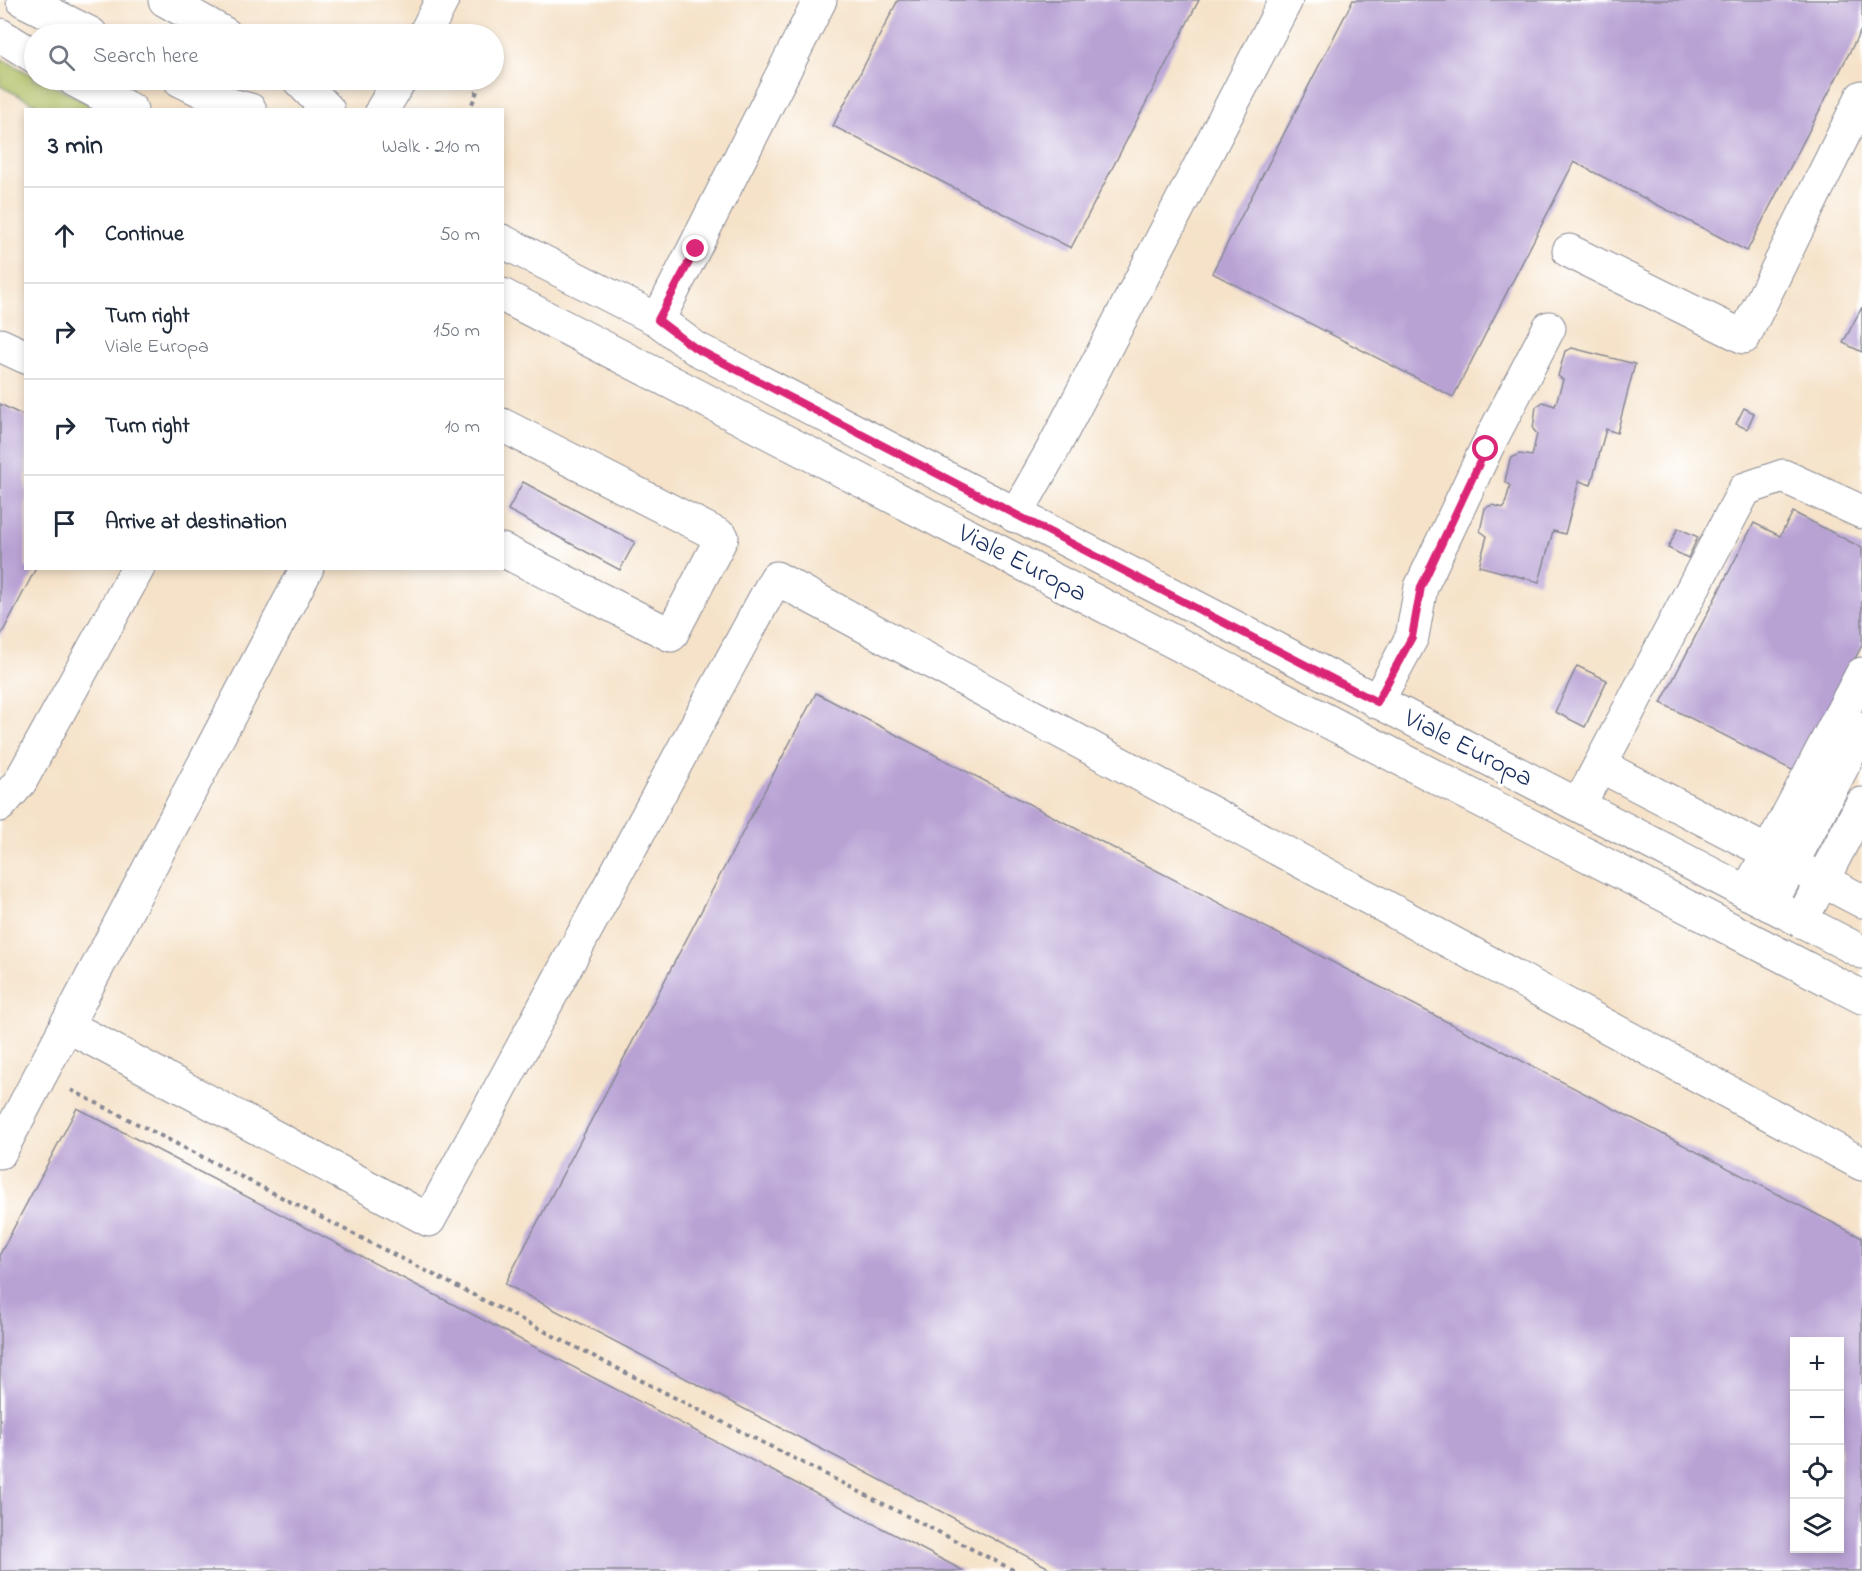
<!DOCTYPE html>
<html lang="en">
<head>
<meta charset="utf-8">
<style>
  body { margin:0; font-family:"Indie Flower",sans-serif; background:#f2f2f3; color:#1f2937 }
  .controls { position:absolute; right:18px; bottom:18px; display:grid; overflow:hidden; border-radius:0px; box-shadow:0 3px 9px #0003 }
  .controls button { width:54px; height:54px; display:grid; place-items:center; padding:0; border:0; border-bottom:2px solid #e0e1e3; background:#fff; color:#1f2937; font:30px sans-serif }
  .stop { position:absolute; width:18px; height:18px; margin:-14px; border:4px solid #db2777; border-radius:50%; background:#fff }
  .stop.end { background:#db2777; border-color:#fff; box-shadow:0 2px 6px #0008 }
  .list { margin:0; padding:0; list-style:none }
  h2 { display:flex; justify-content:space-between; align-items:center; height:78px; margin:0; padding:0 24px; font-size:26px }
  h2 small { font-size:20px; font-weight:400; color:#747a83 }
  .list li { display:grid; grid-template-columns:39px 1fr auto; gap:18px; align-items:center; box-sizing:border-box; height:96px; padding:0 24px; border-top:2px solid #e0e1e3 }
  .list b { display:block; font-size:22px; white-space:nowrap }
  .list p { margin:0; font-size:20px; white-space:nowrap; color:#747a83 }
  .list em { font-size:20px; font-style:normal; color:#747a83 }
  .icon { flex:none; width:33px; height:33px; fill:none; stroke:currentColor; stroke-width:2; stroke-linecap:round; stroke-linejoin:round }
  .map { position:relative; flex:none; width:1862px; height:1571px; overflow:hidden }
  .search { position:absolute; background:#fff; box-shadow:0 3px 9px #0003; left:24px; top:24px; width:480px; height:66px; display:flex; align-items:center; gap:15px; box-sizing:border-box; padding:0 21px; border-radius:33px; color:#747a83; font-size:22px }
  .panel { position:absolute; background:#fff; box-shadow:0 3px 9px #0003; left:24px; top:108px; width:480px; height:462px; border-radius:0px }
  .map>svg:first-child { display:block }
</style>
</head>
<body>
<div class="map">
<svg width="1862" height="1571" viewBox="0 0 1862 1571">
  <rect width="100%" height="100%" fill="#fff"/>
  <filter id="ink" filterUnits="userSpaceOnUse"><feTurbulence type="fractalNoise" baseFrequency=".0167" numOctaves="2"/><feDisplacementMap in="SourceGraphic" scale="12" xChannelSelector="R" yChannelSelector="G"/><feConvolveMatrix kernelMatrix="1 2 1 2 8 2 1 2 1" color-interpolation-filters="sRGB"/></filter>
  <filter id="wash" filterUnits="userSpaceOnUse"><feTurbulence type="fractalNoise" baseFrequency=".008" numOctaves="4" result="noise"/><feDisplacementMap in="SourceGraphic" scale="24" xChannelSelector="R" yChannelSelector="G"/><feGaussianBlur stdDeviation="1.35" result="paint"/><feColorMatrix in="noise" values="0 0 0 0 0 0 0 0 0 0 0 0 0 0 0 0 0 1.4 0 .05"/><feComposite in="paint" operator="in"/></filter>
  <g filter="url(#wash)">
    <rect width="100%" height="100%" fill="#f5e2c8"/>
    <!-- green -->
    <path fill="#adbc5e" stroke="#64765e" stroke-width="1.5" d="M0 58 34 76V80H42L99 109H45L0 86Z"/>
    <g id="blocks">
      <!-- building -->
      <g fill="#b8a2d4" fill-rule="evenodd">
        <path d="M898 0H1199L1071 248 833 126Z"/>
        <path d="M1353 0H1862V28L1747 251 1574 162 1453 397 1212 273Z"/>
        <path d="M1862 307V352L1843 343Z"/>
        <path d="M1572 348 1635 364 1617 433 1606 429 1591 485 1579 481 1565 534 1553 531 1539 582 1479 566 1487 536 1480 531 1485 508 1492 505 1504 508 1510 486 1505 481 1510 459 1519 454 1532 456 1537 434 1533 429 1536 407 1543 402 1555 406 1563 380 1558 376 1565 351Z"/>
        <path d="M0 404 26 417V568H36L0 637Z"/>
        <path d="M1744 408 1754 413 1747 429 1736 424Z"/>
        <path d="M523 482 635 542 620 570 508 510Z"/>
        <path d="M1793 512 1862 548V645L1796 772 1661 703 1754 523 1780 536Z"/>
        <path d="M1678 528 1698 537 1688 558 1668 548Z"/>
        <path d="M1577 666 1607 680 1585 727 1555 712Z"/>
        <path d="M816 693 1862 1238V1571H1055L505 1284ZM1794 1342H1840V1548H1794Z"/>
        <path d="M77 1108 964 1571H0V1254Z"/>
      </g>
    </g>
  </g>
  <g filter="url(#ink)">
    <use href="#blocks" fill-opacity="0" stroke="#888893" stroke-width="1.5"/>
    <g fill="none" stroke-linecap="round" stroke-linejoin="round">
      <!-- minor casing -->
      <g stroke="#888893" stroke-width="35">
        <g id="minor">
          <path d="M165 0 225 34"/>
          <path d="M425 34 442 0"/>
          <path d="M299 80 328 110"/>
          <path d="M382 110 400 80"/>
          <path d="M1569 251 1744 337 1862 97"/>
          <path d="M658 320 820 0"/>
          <path d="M0 345 26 357"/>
          <path d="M502 425 722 537 671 635 502 550"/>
          <path d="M1015 516 1053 449 1286 0"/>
          <path d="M1377 702 1412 637 1421 587 1486 449 1549 328"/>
          <path d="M1601 766 1862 901"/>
          <path d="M0 805 20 782 138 568"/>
          <path d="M1579 805 1745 489 1783 476 1862 512"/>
          <path d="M1747 893 1862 674"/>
          <path d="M1770 905 1862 729"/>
          <path d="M1801 921 1862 804"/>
          <path d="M66 1025 429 1220 776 578 1862 1164"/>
          <path d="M0 1152 307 568"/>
        </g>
      </g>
      <!-- major casing -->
      <g stroke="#888893" stroke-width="35">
        <g id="major">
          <path d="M23 0 91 34"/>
          <path d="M0 35 34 56"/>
          <path d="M74 80 131 110"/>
          <path d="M180 80 231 105 250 110"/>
          <path d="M502 241 658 320 695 348 1862 952"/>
          <path d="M502 295 1862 997"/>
        </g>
      </g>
      <!-- path -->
      <g stroke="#888893" stroke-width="4" stroke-dasharray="4.5 4.5" stroke-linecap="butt">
        <path d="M361 34 365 28 379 34"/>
        <path d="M468 80 479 86 472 104 474 110"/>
        <path d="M71 1090 1015 1571"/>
      </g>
      <!-- minor -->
      <use href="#minor" stroke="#fff" stroke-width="33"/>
      <!-- major -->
      <use href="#major" stroke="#fff" stroke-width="33"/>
    </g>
  </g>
  <g fill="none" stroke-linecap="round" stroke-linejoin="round" filter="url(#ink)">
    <!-- route -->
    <path stroke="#db2777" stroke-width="8" d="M696 249 658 320 695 348 1377 702 1412 637 1421 587 1486 449"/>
  </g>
  <g text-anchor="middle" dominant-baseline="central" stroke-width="6" stroke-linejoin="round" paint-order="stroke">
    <!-- street labels -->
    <g font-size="27" fill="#1b2f5e" stroke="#fff">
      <text transform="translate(1022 564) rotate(27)">Viale Europa</text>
      <text transform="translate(1468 749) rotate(27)">Viale Europa</text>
    </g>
  </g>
</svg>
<div class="controls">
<button>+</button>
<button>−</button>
<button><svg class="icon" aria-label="locate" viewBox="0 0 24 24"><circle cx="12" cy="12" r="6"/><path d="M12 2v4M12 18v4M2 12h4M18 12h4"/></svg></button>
<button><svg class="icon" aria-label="layers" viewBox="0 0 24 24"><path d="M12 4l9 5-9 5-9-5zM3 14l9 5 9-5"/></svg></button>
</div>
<div class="stop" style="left:1486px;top:449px"></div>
<div class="stop end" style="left:696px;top:249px"></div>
<div class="search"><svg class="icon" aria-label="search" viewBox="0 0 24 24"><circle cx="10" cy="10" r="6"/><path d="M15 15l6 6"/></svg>Search here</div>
<section class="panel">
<h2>3 min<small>Walk · 210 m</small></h2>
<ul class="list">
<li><svg class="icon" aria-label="ahead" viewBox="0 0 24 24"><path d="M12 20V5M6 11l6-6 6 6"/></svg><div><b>Continue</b></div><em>50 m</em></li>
<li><svg class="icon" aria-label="right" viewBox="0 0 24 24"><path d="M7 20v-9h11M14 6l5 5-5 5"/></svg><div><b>Turn right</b><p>Viale Europa</p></div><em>150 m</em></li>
<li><svg class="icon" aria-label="right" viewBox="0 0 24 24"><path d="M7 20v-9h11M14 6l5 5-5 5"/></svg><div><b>Turn right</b></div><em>10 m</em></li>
<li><svg class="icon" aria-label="arrive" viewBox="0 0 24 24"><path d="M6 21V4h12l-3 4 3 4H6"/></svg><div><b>Arrive at destination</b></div></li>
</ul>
</section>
</div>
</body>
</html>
